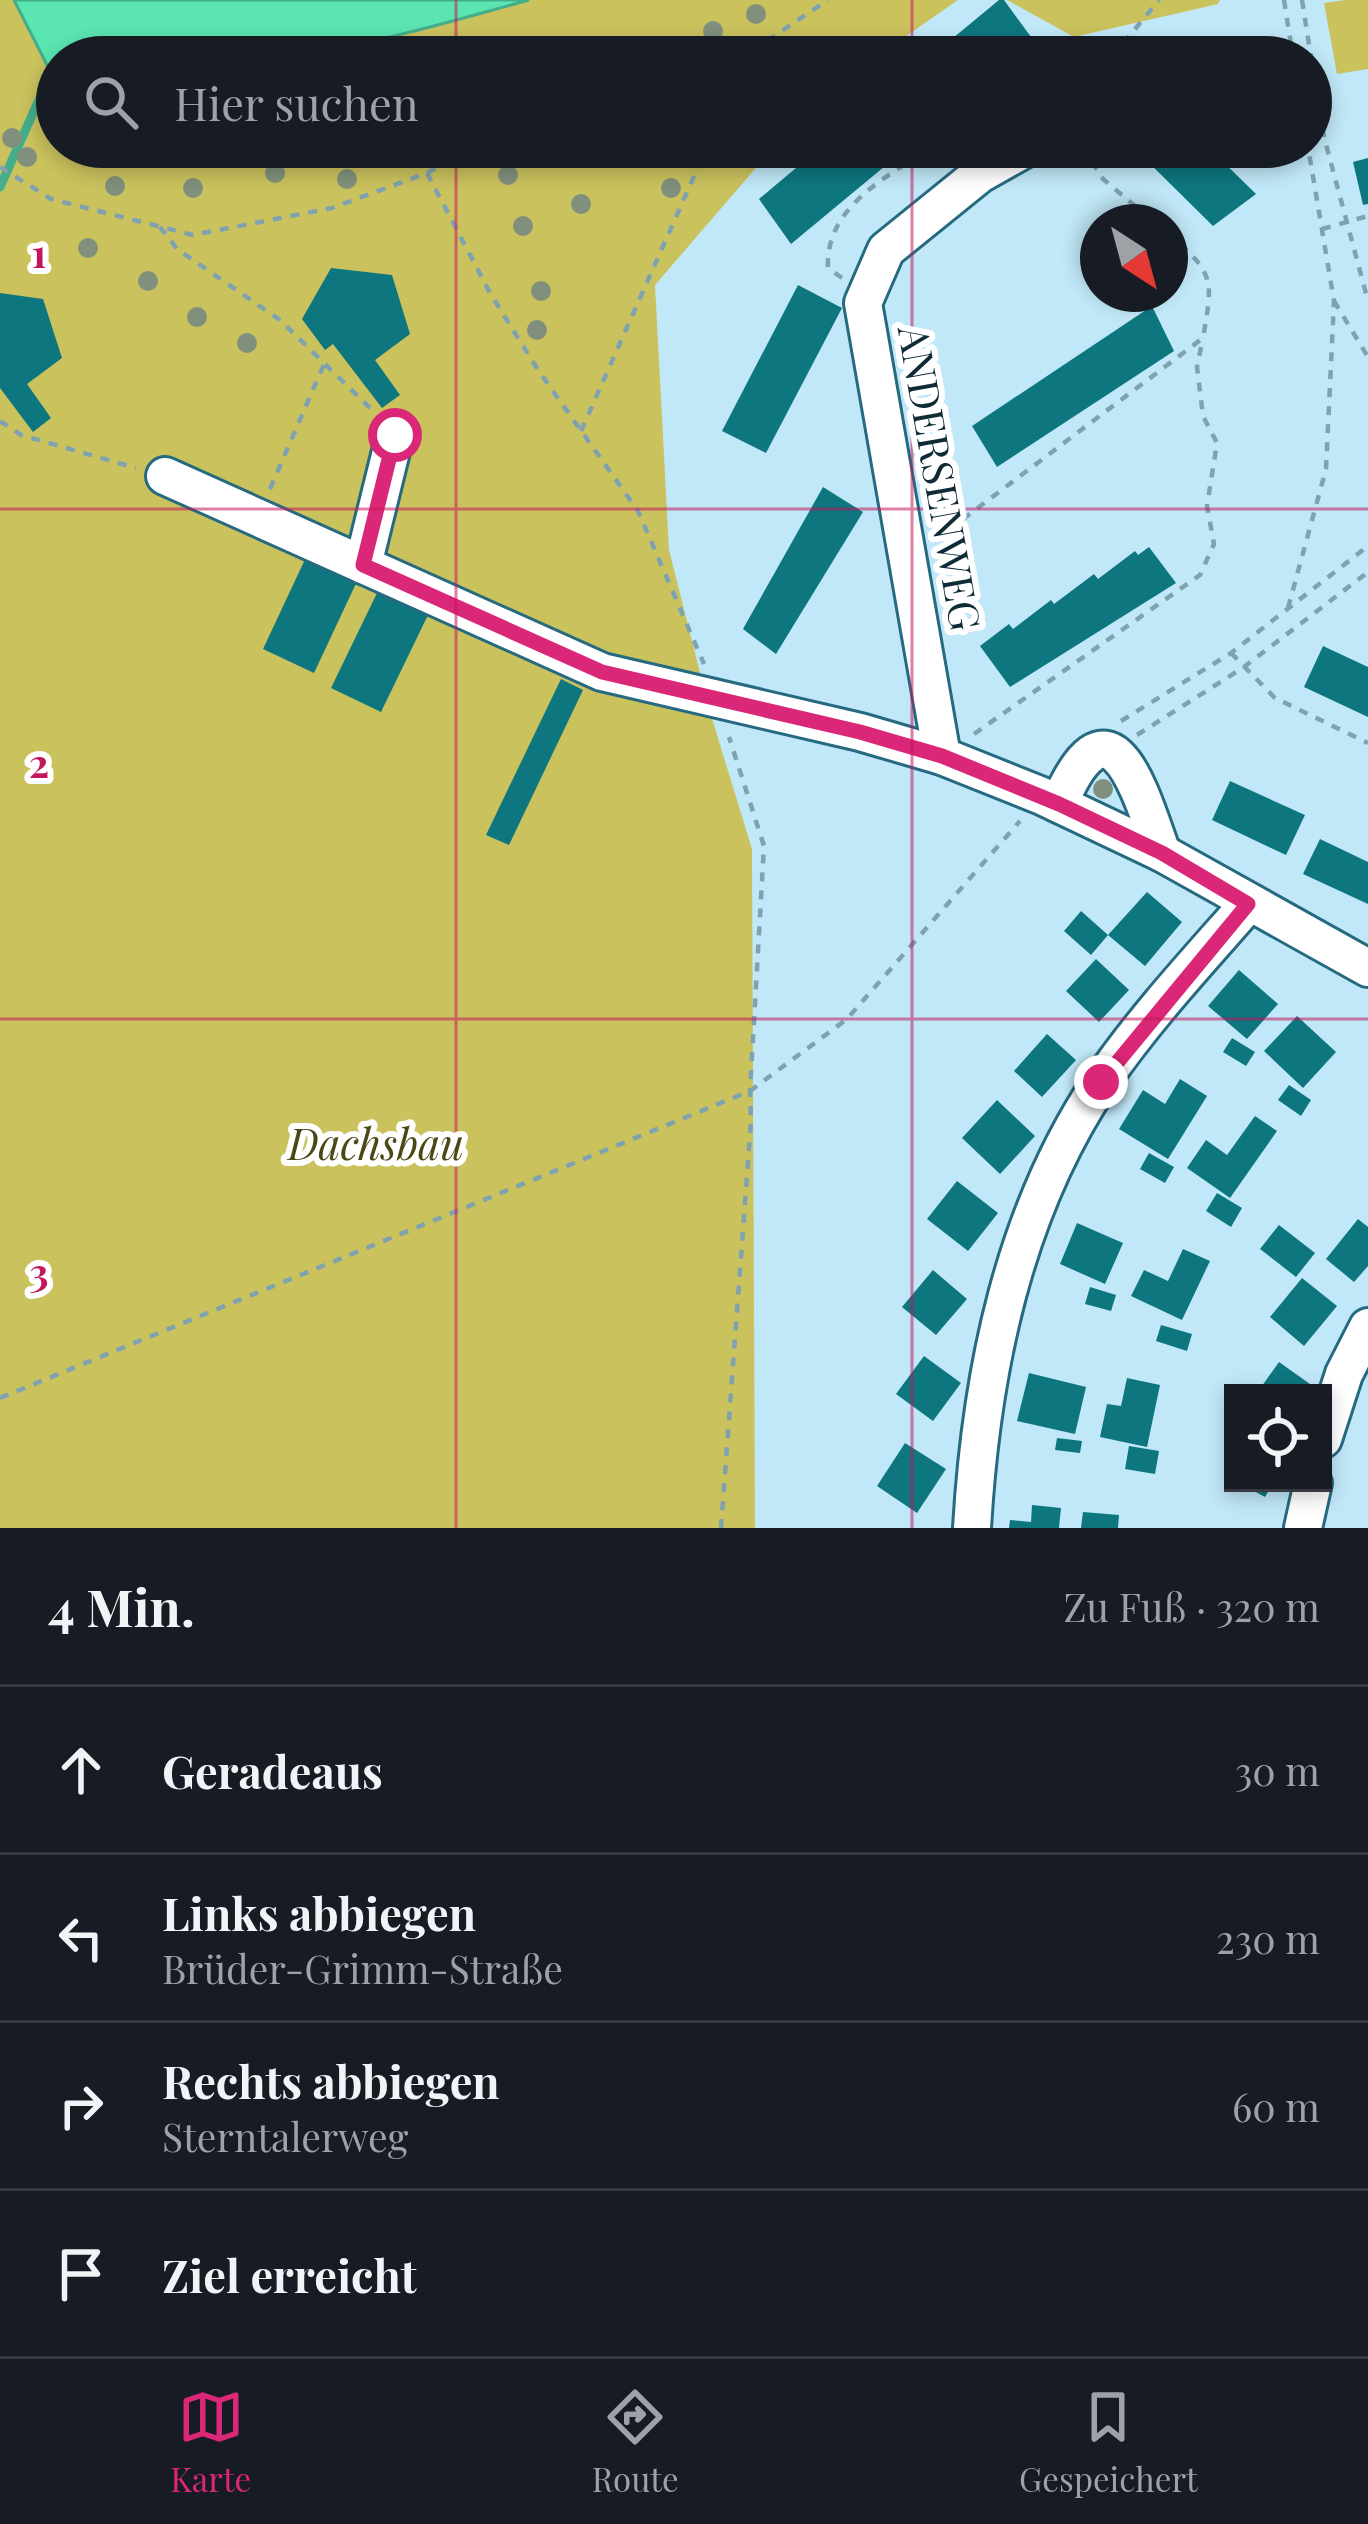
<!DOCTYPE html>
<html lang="de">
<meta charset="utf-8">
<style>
body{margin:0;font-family:"Playfair Display",serif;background:#20242c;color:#f1f3f6}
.controls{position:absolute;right:36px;bottom:36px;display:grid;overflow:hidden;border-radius:0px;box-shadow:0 6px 18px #0003}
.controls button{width:108px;height:108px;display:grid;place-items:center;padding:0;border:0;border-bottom:3px solid #363941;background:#171b24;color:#f1f3f6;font:60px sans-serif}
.compass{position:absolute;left:1080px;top:204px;width:108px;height:108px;border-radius:50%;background:#171b24;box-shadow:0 6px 18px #0003;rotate:144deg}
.stop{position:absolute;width:36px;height:36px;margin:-27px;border:9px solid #db2777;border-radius:50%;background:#fff}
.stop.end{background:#db2777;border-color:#fff;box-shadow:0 3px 12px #0008}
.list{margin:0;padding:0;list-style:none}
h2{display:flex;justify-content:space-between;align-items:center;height:156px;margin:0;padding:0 48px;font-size:51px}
h2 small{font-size:39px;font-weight:400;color:#9ea1a6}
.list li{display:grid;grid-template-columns:78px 1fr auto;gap:36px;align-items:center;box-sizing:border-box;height:168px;padding:0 48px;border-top:3px solid #363941}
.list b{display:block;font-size:45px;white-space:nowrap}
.list p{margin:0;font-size:39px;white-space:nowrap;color:#9ea1a6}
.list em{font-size:39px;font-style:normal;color:#9ea1a6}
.icon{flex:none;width:66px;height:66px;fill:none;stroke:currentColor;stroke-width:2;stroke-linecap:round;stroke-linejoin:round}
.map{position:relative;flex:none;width:1368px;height:1528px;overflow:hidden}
.search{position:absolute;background:#171b24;box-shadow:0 6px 18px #0003;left:36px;right:36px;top:36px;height:132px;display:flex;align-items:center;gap:30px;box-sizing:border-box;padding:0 42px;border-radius:66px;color:#9ea1a6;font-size:45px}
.sheet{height:828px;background:#171b24}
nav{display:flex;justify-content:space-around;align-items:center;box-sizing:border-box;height:168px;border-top:3px solid #363941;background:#171b24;font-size:33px;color:#9ea1a6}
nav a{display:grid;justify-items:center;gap:6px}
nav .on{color:#db2777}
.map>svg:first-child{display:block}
.green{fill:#cac25d}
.water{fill:#5be5b0;stroke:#44ad8b;stroke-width:3}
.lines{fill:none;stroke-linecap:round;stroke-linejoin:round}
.stream{stroke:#44ad8b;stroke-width:9}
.building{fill:#0d767f}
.minor-casing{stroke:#266a81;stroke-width:42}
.path{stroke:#7fa2b0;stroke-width:4.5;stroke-dasharray:9 9;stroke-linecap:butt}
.minor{stroke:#fff;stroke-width:36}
.tree{fill:#81907c}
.route{stroke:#db2777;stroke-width:15}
.grid{fill:none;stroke:#c2185b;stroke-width:3;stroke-opacity:0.55}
.labels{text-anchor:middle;stroke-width:12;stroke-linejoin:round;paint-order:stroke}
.street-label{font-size:42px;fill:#0f2b35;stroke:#fff}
.park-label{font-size:42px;font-style:italic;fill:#4c4816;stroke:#fff}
.grid-label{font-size:39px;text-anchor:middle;font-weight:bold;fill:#c2185b;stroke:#fff;stroke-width:12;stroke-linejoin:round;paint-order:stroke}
</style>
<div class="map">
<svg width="1368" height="1528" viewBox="0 0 1368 1528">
<rect width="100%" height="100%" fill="#c1e8f8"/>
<!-- green -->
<g class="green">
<path d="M0 0H14L51 73 57 74V147H774L655 285 669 550 710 712 752 849 755 1528H0Z"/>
<path d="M529 0H958L876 57H282L387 38Z"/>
<path d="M1007 0H1220L1218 4 1074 37Z"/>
<path d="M1345 0H1368V69L1337 74 1324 3Z"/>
</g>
<!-- water -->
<path class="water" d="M14 0H529C433 26 337 57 237 57 212 57 176 46 155 57H57V74L51 73Z"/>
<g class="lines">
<!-- stream -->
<path class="stream" d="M0 187 51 73"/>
</g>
<!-- building -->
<g class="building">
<path d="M999 0H1004L1034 41 1016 57H930Z"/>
<path d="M821 147H908L791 244 759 199Z"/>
<path d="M1133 147H1208L1256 194 1213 226Z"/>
<path d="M1368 158V204L1363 205 1353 162Z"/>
<path d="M331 268 392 275 410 334 375 360 400 395 382 408 333 344 325 350 302 319Z"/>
<path d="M798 285 842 308 766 453 722 431Z"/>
<path d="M0 293 43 299 62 358 27 384 51 418 33 432 0 388Z"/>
<path d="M1152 306 1174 351 997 467 972 426Z"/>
<path d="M823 487 863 512 776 654 743 629Z"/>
<path d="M1149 547 1176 583 1010 687 980 646 1009 624 1013 629 1051 600 1054 604 1094 574 1098 579 1135 551 1138 555Z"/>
<path d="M308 553 359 577 314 673 263 649Z"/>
<path d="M378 591 428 615 381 712 331 688Z"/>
<path d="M1323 646 1368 667V717L1304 687Z"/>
<path d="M561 679 583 690 509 845 486 835Z"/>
<path d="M1230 781 1305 815 1286 855 1212 820Z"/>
<path d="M1320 839 1368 862V904L1303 874Z"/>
<path d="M1147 892 1182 922 1145 966 1108 935 1091 955 1064 931 1081 911 1108 935Z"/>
<path d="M1096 959 1129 990 1099 1022 1066 991Z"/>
<path d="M1239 970 1278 1004 1247 1039 1208 1006Z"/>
<path d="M1297 1016 1336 1052 1303 1088 1264 1051Z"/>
<path d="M1047 1034 1076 1060 1042 1097 1014 1071Z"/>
<path d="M1232 1038 1255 1052 1246 1066 1223 1052Z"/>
<path d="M1180 1079 1207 1096 1168 1159 1119 1129 1143 1090 1165 1104Z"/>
<path d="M1289 1085 1311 1100 1301 1116 1278 1100Z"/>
<path d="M997 1100 1035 1136 1000 1174 962 1138Z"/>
<path d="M1255 1116 1277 1131 1230 1198 1187 1168 1206 1140 1227 1155Z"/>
<path d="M1149 1153 1174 1167 1165 1183 1140 1169Z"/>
<path d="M957 1181 998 1213 968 1251 927 1219Z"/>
<path d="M1217 1193 1242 1208 1231 1227 1206 1211Z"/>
<path d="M1358 1219 1368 1227V1266L1354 1282 1326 1259Z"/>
<path d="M1077 1223 1123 1243 1105 1284 1060 1264Z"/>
<path d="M1279 1225 1315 1253 1296 1277 1260 1249Z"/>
<path d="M1183 1249 1210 1261 1182 1320 1131 1296 1144 1270 1168 1281Z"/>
<path d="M933 1270 967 1299 936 1335 902 1307Z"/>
<path d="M1302 1278 1337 1306 1304 1346 1270 1317Z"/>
<path d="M1090 1287 1116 1295 1111 1311 1085 1304Z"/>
<path d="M1161 1325 1192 1334 1187 1351 1156 1341Z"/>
<path d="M924 1356 961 1383 933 1421 896 1394Z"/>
<path d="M1279 1362 1317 1389 1314 1393H1257Z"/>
<path d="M1029 1373 1086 1387 1075 1434 1017 1421Z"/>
<path d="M1127 1378 1160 1385 1147 1447 1100 1437 1107 1404 1121 1406Z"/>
<path d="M1057 1438 1082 1441 1080 1453 1055 1450Z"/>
<path d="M905 1443 946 1469 917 1513 877 1486Z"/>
<path d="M1129 1446 1159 1451 1155 1474 1125 1469Z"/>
<path d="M1239 1483H1273L1265 1497Z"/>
<path d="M1032 1505 1061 1508 1059 1528H1009L1010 1520 1031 1522Z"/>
<path d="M1083 1512 1119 1515 1118 1528H1081Z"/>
</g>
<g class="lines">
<!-- minor casing -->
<g class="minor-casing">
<g id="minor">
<path d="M165 476 602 672 860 732 942 756 1042 796 1162 853 1368 968"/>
<path d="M363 565 395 435"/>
<path d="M942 756 863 303 886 250 980 174 1028 147"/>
<path d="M1059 804C1111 682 1141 795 1162 853"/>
<path d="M1323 1439 1344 1374 1368 1327"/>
<path d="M972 1528C981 1373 1013 1213 1101 1082 1144 1019 1198 961 1248 904"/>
<path d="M1303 1528 1313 1483"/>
</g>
</g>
<!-- path -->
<g class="path">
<path d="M1284 0 1293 57"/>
<path d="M1302 0 1311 57"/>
<path d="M736 57 749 53 828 0"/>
<path d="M1112 57 1159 0"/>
<path d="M1311 57 1324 137 1368 301"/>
<path d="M1082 147 1103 179 1154 222"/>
<path d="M0 167 51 199 193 235 332 208 427 173 474 147"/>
<path d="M427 173 490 293 538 370 638 511 704 664"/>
<path d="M160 227 177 249 280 320 372 410"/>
<path d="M1322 229 1368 216"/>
<path d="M842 278 828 268C825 206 888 177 931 147"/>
<path d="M1334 301 1368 357"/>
<path d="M0 421 21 435 136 468"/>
<path d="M581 431 707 147"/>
<path d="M270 489 325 362"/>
<path d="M934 541 1203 338C1213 280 1215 274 1170 235"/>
<path d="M1288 608 1326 469 1334 301 1308 147"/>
<path d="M1231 653 1275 698 1368 743"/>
<path d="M1121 721 1231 653 1368 546"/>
<path d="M974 734 1200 575 1214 544 1207 506 1217 443 1203 416 1197 367 1203 338"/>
<path d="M1137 735 1244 667 1368 572"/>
<path d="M0 1398 750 1091 847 1019 1020 821"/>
<path d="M721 1528 751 1121 750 1091 764 846 729 737"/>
</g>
<!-- minor -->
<use href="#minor" class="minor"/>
</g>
<!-- trees -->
<g class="tree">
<circle cx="756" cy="14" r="10"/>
<circle cx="713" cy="31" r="10"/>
<circle cx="12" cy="138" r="10"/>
<circle cx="27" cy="157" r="10"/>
<circle cx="275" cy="173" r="10"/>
<circle cx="508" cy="175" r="10"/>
<circle cx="347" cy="179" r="10"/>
<circle cx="115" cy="186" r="10"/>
<circle cx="193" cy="188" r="10"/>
<circle cx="671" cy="188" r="10"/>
<circle cx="581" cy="204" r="10"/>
<circle cx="523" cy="226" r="10"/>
<circle cx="88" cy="248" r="10"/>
<circle cx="148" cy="281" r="10"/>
<circle cx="541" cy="291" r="10"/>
<circle cx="197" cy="317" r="10"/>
<circle cx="537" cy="330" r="10"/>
<circle cx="247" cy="343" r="10"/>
<circle cx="1103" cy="789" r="10"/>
</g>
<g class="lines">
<!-- route -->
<path class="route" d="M395 435 363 565 602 672 860 732 942 756 1059 804 1162 853 1248 904 1101 1082"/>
</g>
<!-- grid -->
<path class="grid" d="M456 0V57M912 0V57M456 147V1528M912 147V1528M0 509H1368M0 1019H1368"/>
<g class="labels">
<!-- street labels -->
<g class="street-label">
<text transform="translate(939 478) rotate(80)" y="15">ANDERSENWEG</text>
</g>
<!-- park labels -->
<g class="park-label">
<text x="376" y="1160">Dachsbau</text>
</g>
</g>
<g class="grid-label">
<text x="39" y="268">1</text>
<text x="39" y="778">2</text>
<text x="39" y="1287">3</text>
</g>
</svg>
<div class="controls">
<button><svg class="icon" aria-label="locate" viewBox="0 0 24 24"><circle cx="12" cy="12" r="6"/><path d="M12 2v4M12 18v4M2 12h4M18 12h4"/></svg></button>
</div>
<svg class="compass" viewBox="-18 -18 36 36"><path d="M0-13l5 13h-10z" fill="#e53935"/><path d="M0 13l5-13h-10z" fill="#9ea1a6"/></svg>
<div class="stop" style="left:395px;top:435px"></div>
<div class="stop end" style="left:1101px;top:1082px"></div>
<div class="search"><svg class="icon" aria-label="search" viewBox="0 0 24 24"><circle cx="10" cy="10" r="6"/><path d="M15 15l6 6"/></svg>Hier suchen</div>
</div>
<section class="sheet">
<h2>4 Min.<small>Zu Fuß · 320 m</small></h2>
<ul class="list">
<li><svg class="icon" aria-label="ahead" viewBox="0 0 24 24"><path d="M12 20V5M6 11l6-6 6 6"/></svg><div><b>Geradeaus</b></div><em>30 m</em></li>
<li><svg class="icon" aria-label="left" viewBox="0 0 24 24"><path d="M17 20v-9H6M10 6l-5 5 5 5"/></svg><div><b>Links abbiegen</b><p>Brüder-Grimm-Straße</p></div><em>230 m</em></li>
<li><svg class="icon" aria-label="right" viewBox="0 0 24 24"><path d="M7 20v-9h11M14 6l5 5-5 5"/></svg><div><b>Rechts abbiegen</b><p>Sterntalerweg</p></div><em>60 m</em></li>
<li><svg class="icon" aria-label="arrive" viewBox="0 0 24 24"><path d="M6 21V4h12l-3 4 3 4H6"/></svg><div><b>Ziel erreicht</b></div></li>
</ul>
</section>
<nav>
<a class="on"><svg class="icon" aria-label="map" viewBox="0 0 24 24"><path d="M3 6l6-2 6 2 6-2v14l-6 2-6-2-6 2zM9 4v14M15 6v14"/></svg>Karte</a>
<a><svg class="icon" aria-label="directions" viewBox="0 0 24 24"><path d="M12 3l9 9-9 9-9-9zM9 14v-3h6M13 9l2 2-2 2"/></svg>Route</a>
<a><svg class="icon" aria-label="saved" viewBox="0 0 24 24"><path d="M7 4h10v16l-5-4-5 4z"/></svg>Gespeichert</a>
</nav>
